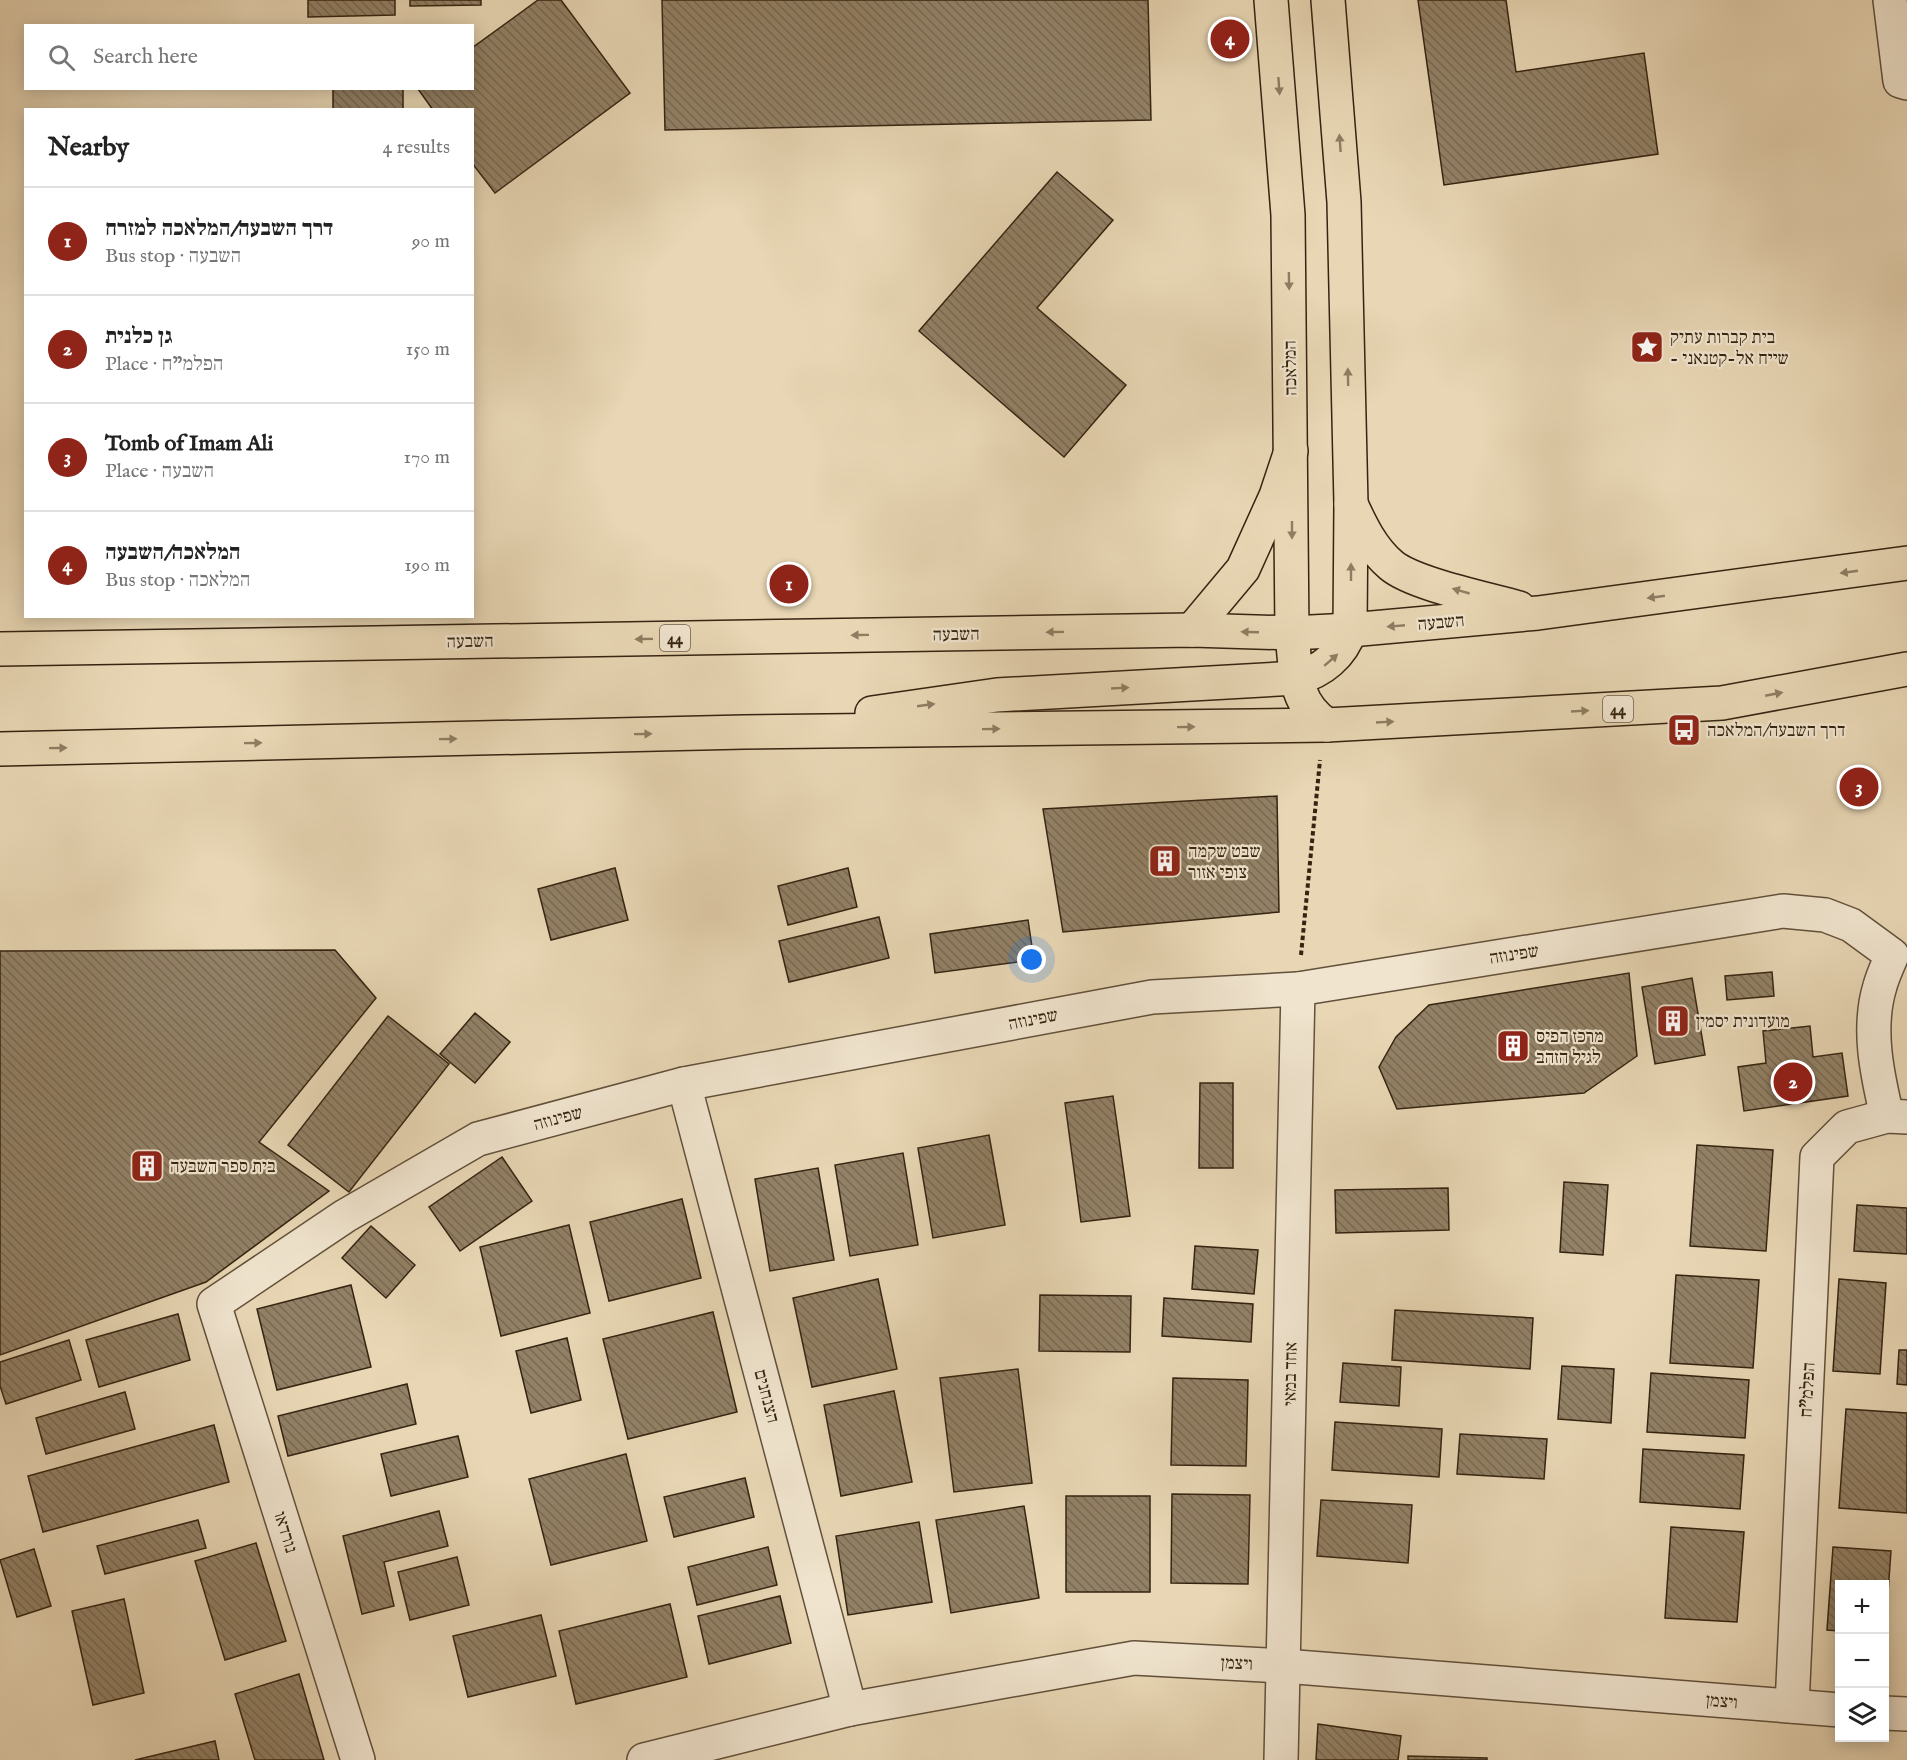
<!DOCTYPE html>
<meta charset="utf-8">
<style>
body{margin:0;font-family:"IM FELL English","Frank Ruhl Libre",serif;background:#f2f2f2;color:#222}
.controls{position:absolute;right:18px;bottom:18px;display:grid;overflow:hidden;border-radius:0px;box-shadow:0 3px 15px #0003}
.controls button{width:54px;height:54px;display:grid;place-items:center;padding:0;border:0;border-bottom:2px solid #e0e0e0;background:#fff;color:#222;font:30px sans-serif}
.you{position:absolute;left:1032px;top:960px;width:21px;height:21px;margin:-15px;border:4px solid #fff;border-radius:50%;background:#1a73e8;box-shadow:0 0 0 9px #1a73e833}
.badge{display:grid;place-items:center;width:39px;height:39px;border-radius:50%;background:#8f2418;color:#fff;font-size:20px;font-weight:700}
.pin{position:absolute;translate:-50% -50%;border:3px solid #fff;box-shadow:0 2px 6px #0006}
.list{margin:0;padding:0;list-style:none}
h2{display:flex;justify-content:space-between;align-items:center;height:78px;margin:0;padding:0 24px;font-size:26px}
h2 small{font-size:20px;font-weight:400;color:#767676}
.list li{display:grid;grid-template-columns:39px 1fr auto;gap:18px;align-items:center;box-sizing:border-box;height:108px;padding:0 24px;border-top:2px solid #e0e0e0}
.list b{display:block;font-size:22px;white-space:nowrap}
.list p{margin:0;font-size:20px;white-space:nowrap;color:#767676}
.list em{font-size:20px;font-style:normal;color:#767676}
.icon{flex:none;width:33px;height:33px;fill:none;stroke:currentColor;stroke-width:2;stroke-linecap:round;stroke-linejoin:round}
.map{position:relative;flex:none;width:1907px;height:1760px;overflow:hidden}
.search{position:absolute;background:#fff;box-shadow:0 3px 15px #0003;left:24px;top:24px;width:450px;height:66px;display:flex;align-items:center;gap:15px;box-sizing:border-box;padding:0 21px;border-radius:0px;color:#767676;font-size:22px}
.panel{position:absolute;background:#fff;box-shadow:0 3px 15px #0003;left:24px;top:108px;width:450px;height:510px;border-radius:0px}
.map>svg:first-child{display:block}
.building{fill:url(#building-back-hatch);stroke:#352411;stroke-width:1.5}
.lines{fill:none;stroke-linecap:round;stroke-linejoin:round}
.minor-casing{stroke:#62503a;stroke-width:36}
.major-casing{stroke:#352411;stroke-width:36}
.highway-casing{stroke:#352411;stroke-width:36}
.path{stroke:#352411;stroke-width:4;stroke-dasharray:4.5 3;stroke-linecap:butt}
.minor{stroke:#f0e4ce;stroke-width:33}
.major{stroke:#e8d6b4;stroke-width:33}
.highway{stroke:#e8d6b4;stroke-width:33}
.oneway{fill:#8e7d62}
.labels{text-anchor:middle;stroke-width:4.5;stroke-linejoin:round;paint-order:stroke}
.shield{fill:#f0e4ce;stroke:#6d5e4a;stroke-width:1.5}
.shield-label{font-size:16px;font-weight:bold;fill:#352411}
.poi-label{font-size:18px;fill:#352411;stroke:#f0e4ce;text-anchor:start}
.street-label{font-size:18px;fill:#352411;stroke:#f0e4ce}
</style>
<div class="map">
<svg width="1907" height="1760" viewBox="0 0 1907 1760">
<defs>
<pattern id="building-back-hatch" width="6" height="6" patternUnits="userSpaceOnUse" patternTransform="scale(1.5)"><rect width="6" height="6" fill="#928166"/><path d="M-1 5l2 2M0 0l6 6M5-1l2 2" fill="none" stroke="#786953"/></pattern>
</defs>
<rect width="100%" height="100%" fill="#e8d6b4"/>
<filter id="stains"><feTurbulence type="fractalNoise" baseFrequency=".00333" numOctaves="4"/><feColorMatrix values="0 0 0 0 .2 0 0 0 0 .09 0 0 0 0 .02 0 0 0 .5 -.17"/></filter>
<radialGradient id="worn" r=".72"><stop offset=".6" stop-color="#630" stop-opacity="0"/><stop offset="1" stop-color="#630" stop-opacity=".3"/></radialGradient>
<!-- building -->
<g class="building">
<path d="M308 0H395V15L308 17Z"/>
<path d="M410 0H481V5L410 6Z"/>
<path d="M538 0H561L630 93 495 193 472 163V110H433L418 89 472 88V48Z"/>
<path d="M662 0H1148L1151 120 665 130Z"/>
<path d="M1418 0H1506L1516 72 1644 53 1658 154 1444 185Z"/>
<rect x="333" y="88" width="70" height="22"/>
<path d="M1057 172 1113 220 1037 308 1126 385 1064 457 919 331Z"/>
<path d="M1277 796 1279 912 1063 932 1043 809Z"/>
<path d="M615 868 628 920 551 940 538 889Z"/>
<path d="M848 868 857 907 788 925 778 886Z"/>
<path d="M879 917 889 958 789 982 779 941Z"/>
<path d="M1028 920 1034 960 935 973 930 934Z"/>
<path d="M335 950 376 998 259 1142 329 1191 206 1282 0 1355V951Z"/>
<path d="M1772 972 1774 996 1727 1000 1725 976Z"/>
<path d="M1629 973 1637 1056 1584 1093 1397 1109 1379 1067 1396 1037 1429 1005Z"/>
<path d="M1692 978 1705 1055 1655 1064 1642 987Z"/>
<path d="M475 1013 510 1042 475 1083 440 1054Z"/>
<path d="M388 1016 449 1064 349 1192 288 1145Z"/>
<path d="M1810 1026 1813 1057 1842 1053 1848 1096 1744 1111 1738 1067 1766 1063 1763 1031Z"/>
<path d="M1200 1083H1233V1168H1199Z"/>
<path d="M1113 1096 1130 1216 1081 1222 1065 1103Z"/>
<path d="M989 1135 1005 1225 933 1238 918 1148Z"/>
<path d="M1697 1145 1773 1150 1766 1251 1690 1246Z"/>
<path d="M903 1153 918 1245 850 1256 835 1165Z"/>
<path d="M502 1157 532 1201 460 1251 429 1207Z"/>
<path d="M818 1168 834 1260 770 1271 755 1179Z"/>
<path d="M1564 1182 1608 1185 1603 1255 1560 1252Z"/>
<path d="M1448 1188 1449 1230 1336 1233 1335 1190Z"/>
<path d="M682 1199 701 1278 609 1301 590 1222Z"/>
<path d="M1857 1205 1907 1208V1254L1854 1251Z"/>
<path d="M569 1225 590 1313 501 1336 480 1247Z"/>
<path d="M371 1226 415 1265 386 1298 342 1258Z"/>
<path d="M1195 1246 1258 1250 1254 1294 1192 1289Z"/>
<path d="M1676 1275 1759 1280 1753 1368 1670 1363Z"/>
<path d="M878 1279 897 1369 812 1387 793 1298Z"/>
<path d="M1839 1279 1886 1283 1880 1374 1833 1371Z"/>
<path d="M351 1285 371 1367 277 1390 257 1309Z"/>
<path d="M1040 1295 1131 1296 1130 1352 1039 1351Z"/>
<path d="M1164 1298 1253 1304 1251 1342 1162 1336Z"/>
<path d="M1395 1310 1533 1318 1530 1369 1392 1360Z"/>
<path d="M713 1312 737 1412 628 1439 603 1339Z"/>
<path d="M178 1314 190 1360 99 1387 86 1340Z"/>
<path d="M567 1338 581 1400 531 1413 516 1351Z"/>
<path d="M69 1340 81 1380 6 1404 0 1386V1362Z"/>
<path d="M1899 1350H1907V1385L1897 1384Z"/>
<path d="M1343 1363 1401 1367 1399 1406 1340 1402Z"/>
<path d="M1562 1366 1614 1369 1611 1423 1558 1419Z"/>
<path d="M1018 1369 1032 1483 954 1492 940 1378Z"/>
<path d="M1651 1373 1749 1380 1745 1438 1647 1432Z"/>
<path d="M1173 1378 1248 1380 1246 1466 1171 1465Z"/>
<path d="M407 1384 416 1424 288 1456 278 1416Z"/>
<path d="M894 1391 912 1482 841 1496 824 1405Z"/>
<path d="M125 1392 135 1429 46 1454 36 1418Z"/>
<path d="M1846 1409 1907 1413V1513L1839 1508Z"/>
<path d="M1335 1422 1442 1429 1439 1477 1332 1470Z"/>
<path d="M214 1425 229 1482 43 1532 28 1476Z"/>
<path d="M1460 1434 1547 1439 1544 1479 1457 1474Z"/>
<path d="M458 1436 468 1477 391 1496 381 1454Z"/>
<path d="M1643 1449 1744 1455 1740 1509 1640 1502Z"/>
<path d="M626 1454 647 1541 551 1565 529 1479Z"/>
<path d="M745 1478 754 1517 674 1537 664 1497Z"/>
<path d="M1172 1494 1250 1495 1248 1584 1171 1583Z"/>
<rect x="1066" y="1496" width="84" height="96"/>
<path d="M1321 1500 1412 1505 1408 1563 1317 1556Z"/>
<path d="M1024 1506 1039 1598 951 1613 936 1520Z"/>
<path d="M439 1511 448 1546 384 1562 394 1606 362 1614 343 1536Z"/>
<path d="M198 1520 206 1548 105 1574 97 1546Z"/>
<path d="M919 1522 932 1602 848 1615 836 1536Z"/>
<path d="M1671 1527 1744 1532 1737 1622 1665 1618Z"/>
<path d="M256 1543 286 1641 225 1660 195 1561Z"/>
<path d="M768 1547 777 1585 697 1605 688 1567Z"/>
<path d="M1833 1547 1891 1551 1885 1634 1884 1584H1840V1631L1827 1630Z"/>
<path d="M34 1549 51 1606 17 1617 0 1560Z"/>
<path d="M457 1557 469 1605 410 1620 398 1572Z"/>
<path d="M780 1596 791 1643 709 1664 698 1616Z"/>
<path d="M124 1599 144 1693 93 1705 72 1611Z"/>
<path d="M670 1604 687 1677 576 1704 559 1631Z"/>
<path d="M541 1615 556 1676 468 1697 453 1636Z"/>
<path d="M299 1674 324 1760H255L235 1694Z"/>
<path d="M1318 1724 1401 1736 1398 1760H1316Z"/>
<path d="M215 1741 219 1760H135Z"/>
<path d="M1408 1756 1487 1758V1760H1408Z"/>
</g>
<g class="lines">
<!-- minor casing -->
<g class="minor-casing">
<g id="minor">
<path d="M1890 0 1900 81 1907 83"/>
<path d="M684 1084 850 1709"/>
<path d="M1792 1706 1817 1157 1847 1127 1887 1116 1907 1117"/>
<path d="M1884 1713 1907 1714"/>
<path d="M358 1760 214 1304 345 1216 478 1139 684 1084 1152 997 1298 989 1783 911 1825 915 1851 925 1892 955C1888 965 1883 975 1880 986 1867 1028 1877 1074 1887 1116"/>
<path d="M644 1760 850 1709 1134 1658 1284 1666 1840 1710"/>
<path d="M1281 1760 1298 989"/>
</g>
</g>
<!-- major casing -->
<g class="major-casing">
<g id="major">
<path d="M1271 0 1288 215 1292 633C1296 670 1293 703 1327 725"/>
<path d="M1328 0 1344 202 1351 504 1350 630"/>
</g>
</g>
<!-- highway casing -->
<g class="highway-casing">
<g id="highway">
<path d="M1351 504C1361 526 1372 549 1391 565 1413 584 1488 599 1519 608"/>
<path d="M1192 630 1243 569 1276 496 1291 451"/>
<path d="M0 649 1192 630 1292 633 1350 630 1538 613 1907 563"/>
<path d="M872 713 997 695 1297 678C1322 671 1342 655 1350 630"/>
<path d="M0 749 744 732 1327 725 1722 703 1907 669"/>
</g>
</g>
<!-- path -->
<path class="path" d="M1301 955 1320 760"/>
<!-- minor -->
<use href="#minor" class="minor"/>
<!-- major -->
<use href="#major" class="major"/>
<!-- highway -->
<use href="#highway" class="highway"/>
</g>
<!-- one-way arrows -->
<defs><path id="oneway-solid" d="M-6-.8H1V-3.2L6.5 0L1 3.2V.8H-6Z" transform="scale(1.5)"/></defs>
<g class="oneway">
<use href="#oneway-solid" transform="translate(1279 86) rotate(86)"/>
<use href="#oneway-solid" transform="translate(1340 143) rotate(-94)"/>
<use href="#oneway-solid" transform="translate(1289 281) rotate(89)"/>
<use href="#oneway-solid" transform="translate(1348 377) rotate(-91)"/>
<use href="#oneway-solid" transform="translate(1292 530) rotate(90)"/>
<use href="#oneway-solid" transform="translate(1351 572) rotate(-90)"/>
<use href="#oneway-solid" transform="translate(1849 572) rotate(172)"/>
<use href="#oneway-solid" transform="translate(1461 591) rotate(-164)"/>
<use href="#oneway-solid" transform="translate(1656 597) rotate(172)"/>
<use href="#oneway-solid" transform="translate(1396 626) rotate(175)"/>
<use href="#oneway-solid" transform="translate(1055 632) rotate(179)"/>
<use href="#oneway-solid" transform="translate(1250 632) rotate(-178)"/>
<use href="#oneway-solid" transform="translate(860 635) rotate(179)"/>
<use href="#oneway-solid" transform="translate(644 639) rotate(179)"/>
<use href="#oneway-solid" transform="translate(1331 660) rotate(-41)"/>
<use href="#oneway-solid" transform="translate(1120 688) rotate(-3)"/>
<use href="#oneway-solid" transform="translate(1774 694) rotate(-11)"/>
<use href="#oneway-solid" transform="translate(926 705) rotate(-8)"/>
<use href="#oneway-solid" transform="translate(1580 711) rotate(-3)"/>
<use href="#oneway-solid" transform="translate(1385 722) rotate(-3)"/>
<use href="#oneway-solid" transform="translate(1186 727) rotate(-1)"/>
<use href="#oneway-solid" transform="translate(991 729) rotate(-1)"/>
<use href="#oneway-solid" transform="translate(643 734) rotate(-1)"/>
<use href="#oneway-solid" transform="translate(448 739) rotate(-1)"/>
<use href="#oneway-solid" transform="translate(253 743) rotate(-1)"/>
<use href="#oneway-solid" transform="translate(58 748) rotate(-1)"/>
</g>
<!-- icons -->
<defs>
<g id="sight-square" transform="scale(1.725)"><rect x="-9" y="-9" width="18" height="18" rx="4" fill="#8f2418" stroke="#f0e4ce"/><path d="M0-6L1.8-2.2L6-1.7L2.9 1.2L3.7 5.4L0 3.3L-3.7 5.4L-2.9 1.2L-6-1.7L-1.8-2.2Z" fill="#fff"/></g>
<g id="bus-square" transform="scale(1.725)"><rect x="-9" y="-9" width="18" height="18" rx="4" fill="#8f2418" stroke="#f0e4ce"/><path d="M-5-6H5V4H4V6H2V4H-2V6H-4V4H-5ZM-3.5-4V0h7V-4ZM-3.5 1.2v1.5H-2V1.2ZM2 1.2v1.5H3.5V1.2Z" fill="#fff"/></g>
<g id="building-square" transform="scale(1.725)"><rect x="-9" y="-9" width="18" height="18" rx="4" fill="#8f2418" stroke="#f0e4ce"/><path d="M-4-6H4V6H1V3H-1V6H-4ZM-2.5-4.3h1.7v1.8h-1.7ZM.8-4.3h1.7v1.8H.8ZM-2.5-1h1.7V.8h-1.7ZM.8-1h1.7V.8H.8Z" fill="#fff"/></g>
</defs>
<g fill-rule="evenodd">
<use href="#sight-square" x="1647" y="347"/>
<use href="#bus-square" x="1684" y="730"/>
<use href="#building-square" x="1165" y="861"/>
<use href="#building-square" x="1673" y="1021"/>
<use href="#building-square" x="1513" y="1046"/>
<use href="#building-square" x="147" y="1166"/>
</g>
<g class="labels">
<!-- shield labels -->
<g class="shield">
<rect x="660" y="625" width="30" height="26" rx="4.5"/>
<rect x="1603" y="696" width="30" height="26" rx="4.5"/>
</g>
<g class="shield-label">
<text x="675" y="644">44</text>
<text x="1618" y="715">44</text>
</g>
<!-- poi labels -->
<g class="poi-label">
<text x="1670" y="343">בית קברות עתיק<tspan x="1670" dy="21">- שייח אל-קטנאני</tspan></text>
<text x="1707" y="736">דרך השבעה/המלאכה</text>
<text x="1188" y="857">שבט שקמה<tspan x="1188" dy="21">צופי אזור</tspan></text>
<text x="1696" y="1027">מועדונית יסמין</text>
<text x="1536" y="1042">מרכז הפיס<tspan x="1536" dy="21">לגיל הזהב</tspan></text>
<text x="170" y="1172">בית ספר השבעה</text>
</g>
<!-- street labels -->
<g class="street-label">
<text transform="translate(1290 368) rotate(-91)" y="6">המלאכה</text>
<text transform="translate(1441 622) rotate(-5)" y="6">השבעה</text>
<text transform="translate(956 634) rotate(-1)" y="6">השבעה</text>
<text transform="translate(470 641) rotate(-1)" y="6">השבעה</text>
<text transform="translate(1514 954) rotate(-9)" y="6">שפינוזה</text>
<text transform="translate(1033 1019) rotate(-11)" y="6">שפינוזה</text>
<text transform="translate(558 1118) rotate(-15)" y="6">שפינוזה</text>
<text transform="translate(1290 1374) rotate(-89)" y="6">אחד במאי</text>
<text transform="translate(1807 1390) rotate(-87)" y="6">הפלמ"ח</text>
<text transform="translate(767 1396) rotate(75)" y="6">הצנחנים</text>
<text transform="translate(286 1532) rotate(73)" y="6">נורדאו</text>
<text transform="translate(1237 1663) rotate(3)" y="6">ויצמן</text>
<text transform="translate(1722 1701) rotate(5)" y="6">ויצמן</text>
</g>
</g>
<rect width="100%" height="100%" filter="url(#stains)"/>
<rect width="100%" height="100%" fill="url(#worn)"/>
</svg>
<div class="controls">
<button>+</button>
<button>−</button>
<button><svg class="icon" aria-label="layers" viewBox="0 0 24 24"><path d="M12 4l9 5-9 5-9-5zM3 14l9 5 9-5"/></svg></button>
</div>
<div class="you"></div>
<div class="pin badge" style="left:789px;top:584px">1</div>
<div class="pin badge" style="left:1793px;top:1082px">2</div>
<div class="pin badge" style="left:1859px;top:787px">3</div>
<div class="pin badge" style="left:1230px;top:39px">4</div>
<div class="search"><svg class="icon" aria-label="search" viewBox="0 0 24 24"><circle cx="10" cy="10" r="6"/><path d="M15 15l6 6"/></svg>Search here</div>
<section class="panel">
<h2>Nearby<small>4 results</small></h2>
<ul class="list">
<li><span class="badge">1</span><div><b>דרך השבעה/המלאכה למזרח</b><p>Bus stop · השבעה</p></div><em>90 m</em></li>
<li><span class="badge">2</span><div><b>גן כלנית</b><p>Place · הפלמ&quot;ח</p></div><em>150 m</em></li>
<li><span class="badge">3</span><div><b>Tomb of Imam Ali</b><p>Place · השבעה</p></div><em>170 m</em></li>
<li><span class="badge">4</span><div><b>המלאכה/השבעה</b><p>Bus stop · המלאכה</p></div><em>190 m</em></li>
</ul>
</section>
</div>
